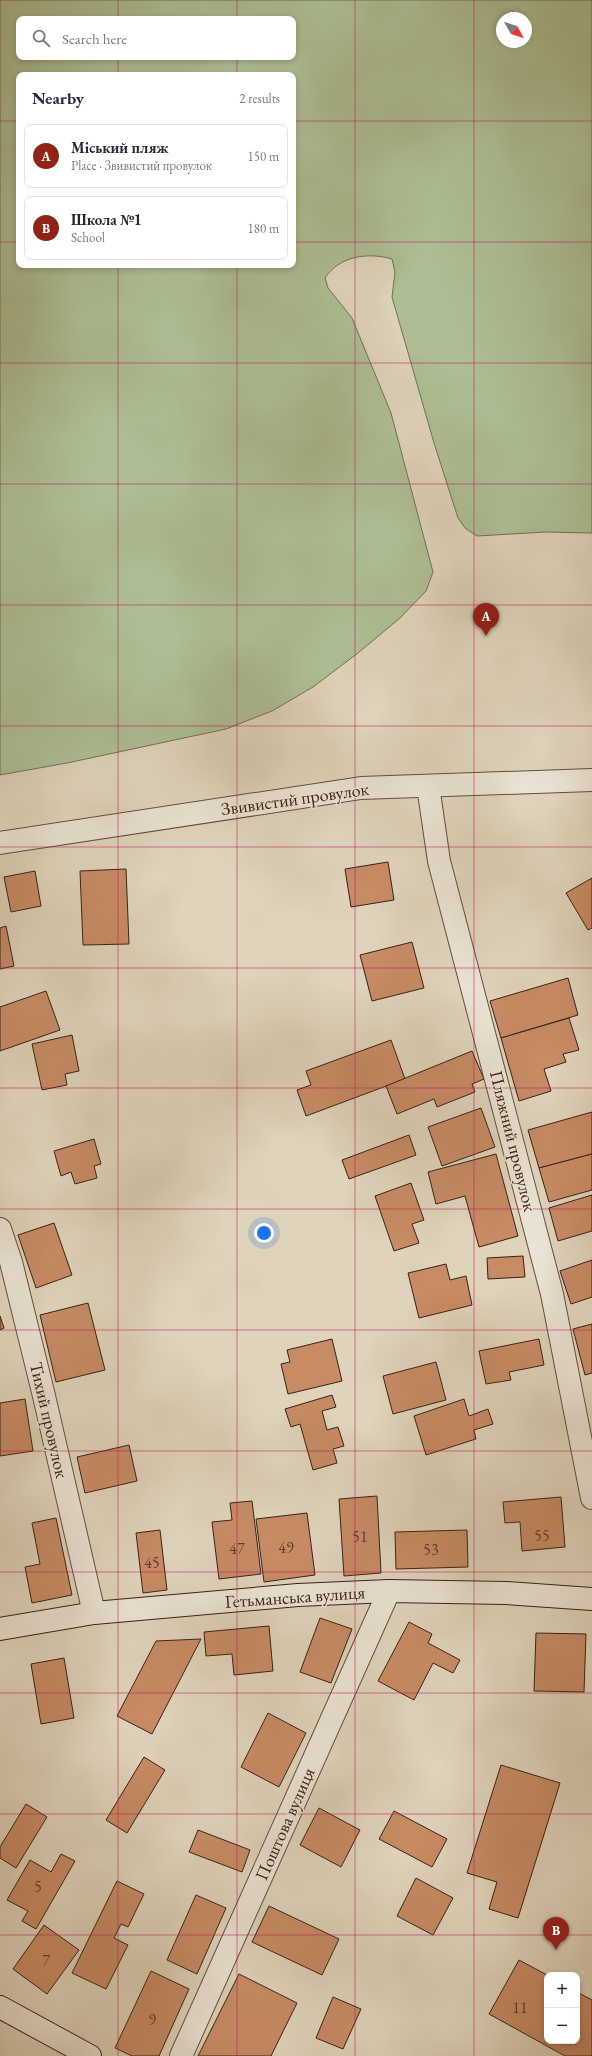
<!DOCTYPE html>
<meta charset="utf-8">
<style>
body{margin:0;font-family:"EB Garamond",serif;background:#f2f2f3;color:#1f2937}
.controls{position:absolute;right:12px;bottom:12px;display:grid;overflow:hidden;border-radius:8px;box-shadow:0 2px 6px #0003}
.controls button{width:36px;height:36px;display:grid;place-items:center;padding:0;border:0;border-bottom:1px solid #e0e1e3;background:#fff;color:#1f2937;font:20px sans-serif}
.compass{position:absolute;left:496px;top:12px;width:36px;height:36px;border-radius:50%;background:#fff;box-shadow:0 2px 6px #0003;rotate:129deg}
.you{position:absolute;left:264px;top:1233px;width:14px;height:14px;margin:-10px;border:3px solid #fff;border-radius:50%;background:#1a73e8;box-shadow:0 0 0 6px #1a73e833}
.badge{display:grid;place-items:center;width:26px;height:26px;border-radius:50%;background:#8f2418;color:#fff;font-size:13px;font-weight:700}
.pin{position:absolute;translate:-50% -33px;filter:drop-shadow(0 1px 2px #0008)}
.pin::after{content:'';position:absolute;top:21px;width:14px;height:12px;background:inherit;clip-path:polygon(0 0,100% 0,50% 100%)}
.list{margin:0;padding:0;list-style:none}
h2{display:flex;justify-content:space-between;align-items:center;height:52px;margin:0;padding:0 16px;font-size:17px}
h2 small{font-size:13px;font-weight:400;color:#747a83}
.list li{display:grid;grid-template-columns:26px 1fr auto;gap:12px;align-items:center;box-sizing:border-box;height:64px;margin:0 8px 8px;padding:0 8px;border:1px solid #e0e1e3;border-radius:8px}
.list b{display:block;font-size:15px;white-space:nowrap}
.list p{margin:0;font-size:13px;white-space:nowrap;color:#747a83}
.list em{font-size:13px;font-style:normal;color:#747a83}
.icon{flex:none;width:22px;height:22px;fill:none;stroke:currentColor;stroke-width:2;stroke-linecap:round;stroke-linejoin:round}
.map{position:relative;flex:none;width:592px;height:2056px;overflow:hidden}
.search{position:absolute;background:#fff;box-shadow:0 2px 6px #0003;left:16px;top:16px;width:280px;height:44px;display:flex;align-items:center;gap:10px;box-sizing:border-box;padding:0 14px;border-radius:8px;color:#747a83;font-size:15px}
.panel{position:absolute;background:#fff;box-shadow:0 2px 6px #0003;left:16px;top:72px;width:280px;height:196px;border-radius:8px}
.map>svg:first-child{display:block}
.green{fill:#adbe94;stroke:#727055;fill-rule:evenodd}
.building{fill:#c78b65;stroke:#382116}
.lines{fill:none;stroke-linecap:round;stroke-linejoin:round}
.street-casing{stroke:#624e3f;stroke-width:24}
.secondary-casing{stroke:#382116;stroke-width:24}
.street{stroke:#eae2d3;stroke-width:22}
.secondary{stroke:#eae2d3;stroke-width:22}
.grid{fill:none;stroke:#c2185b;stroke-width:1;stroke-opacity:0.55}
.labels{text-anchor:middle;stroke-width:3;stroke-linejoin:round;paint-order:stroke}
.number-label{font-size:16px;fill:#5c3c2a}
.street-label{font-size:18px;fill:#382116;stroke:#eae2d3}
</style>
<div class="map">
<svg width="592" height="2056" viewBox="0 0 592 2056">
<rect width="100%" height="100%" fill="#dfd3bb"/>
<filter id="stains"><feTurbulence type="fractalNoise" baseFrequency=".005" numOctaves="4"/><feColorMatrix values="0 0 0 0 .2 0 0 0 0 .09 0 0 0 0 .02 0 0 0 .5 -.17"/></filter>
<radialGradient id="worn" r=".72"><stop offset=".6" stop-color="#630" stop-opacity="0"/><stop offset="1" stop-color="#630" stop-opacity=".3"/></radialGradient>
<!-- green -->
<path class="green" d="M0 0H592V533L546 532 477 536 465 528 458 518 434 443 392 297 395 272 392 259C368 252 339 256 325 278L328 288 352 318 391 413 433 572 426 591 400 618 358 653 313 687 272 711 226 729 67 763 0 775ZM502 18H526V42H502ZM19 19H293V57H19ZM19 75H293V265H19Z"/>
<!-- building -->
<g class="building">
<path d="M388 862 394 900 351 907 345 869Z"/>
<path d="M126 869 129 944 83 945 80 871Z"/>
<path d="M35 871 41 906 11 912 4 877Z"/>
<path d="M592 878V928L588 930 566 893Z"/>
<path d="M6 926 14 966 0 969V928Z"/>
<path d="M412 942 424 988 372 1001 360 955Z"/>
<path d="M568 978 578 1015 501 1038 490 1001Z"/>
<path d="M46 991 60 1030 0 1051V1007Z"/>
<path d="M569 1018 579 1050 563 1054 566 1062 544 1069 551 1091 519 1101 501 1038Z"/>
<path d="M72 1035 79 1071 65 1074 67 1085 42 1090 32 1044Z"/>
<path d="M391 1040 405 1079 306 1116 297 1090 311 1085 306 1071Z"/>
<path d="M472 1051 484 1079 472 1084 475 1092 437 1107 434 1099 397 1114 386 1086Z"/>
<path d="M481 1108 495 1147 442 1166 428 1127Z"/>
<path d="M592 1112V1154L539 1168 528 1130Z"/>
<path d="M409 1135 416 1155 349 1179 342 1160Z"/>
<path d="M94 1139 101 1164 94 1166 97 1178 75 1184 71 1172 61 1176 54 1151Z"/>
<path d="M496 1154 518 1236 479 1247 465 1196 436 1204 428 1172Z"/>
<path d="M592 1154V1190L549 1202 539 1168Z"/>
<path d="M411 1183 424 1220 412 1224 419 1243 394 1251 375 1196Z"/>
<path d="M592 1195V1231L558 1241 549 1208Z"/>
<path d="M54 1223 72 1275 36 1288 18 1235Z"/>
<path d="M523 1256 525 1277 488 1279 487 1258Z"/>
<path d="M592 1260V1297L571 1304 560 1271Z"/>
<path d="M446 1264 450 1280 466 1276 472 1305 419 1318 408 1273Z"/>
<path d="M88 1303 105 1370 56 1382 40 1315Z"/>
<path d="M0 1316 4 1328 0 1330Z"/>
<path d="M592 1324V1373L585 1375 573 1329Z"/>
<path d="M332 1339 342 1381 288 1394 281 1364 290 1362 287 1350Z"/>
<path d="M539 1339 544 1365 509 1372 511 1380 486 1384 479 1351Z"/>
<path d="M436 1362 446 1400 393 1414 383 1376Z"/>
<path d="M332 1395 336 1407 322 1411 327 1430 338 1427 344 1446 333 1449 337 1463 313 1470 300 1424 291 1427 285 1409Z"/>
<path d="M25 1399 33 1451 0 1456V1403Z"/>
<path d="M464 1399 469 1416 488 1409 493 1424 474 1430 476 1439 426 1455 414 1416Z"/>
<path d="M129 1445 137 1481 85 1493 77 1457Z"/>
<path d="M377 1496 381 1573 344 1576 339 1499Z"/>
<path d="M561 1497 565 1547 522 1551 520 1522 505 1523 503 1502Z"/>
<path d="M252 1501 261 1574 219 1579 212 1522 232 1520 230 1503Z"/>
<path d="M307 1513 315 1575 264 1582 256 1519Z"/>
<path d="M56 1518 72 1595 32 1603 25 1567 40 1564 32 1523Z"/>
<path d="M160 1530 167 1590 143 1593 136 1533Z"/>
<path d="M467 1530 468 1567 396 1569 395 1532Z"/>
<path d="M320 1618 352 1629 331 1683 300 1672Z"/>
<path d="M409 1622 432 1634 428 1643 460 1660 453 1673 433 1663 414 1700 378 1681Z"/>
<path d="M269 1626 273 1671 234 1675 232 1654 206 1656 204 1632Z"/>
<path d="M536 1633 586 1634 584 1692 534 1691Z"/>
<path d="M201 1639 152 1734 117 1716 156 1641Z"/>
<path d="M64 1658 74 1718 41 1724 31 1664Z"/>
<path d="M268 1713 306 1733 279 1787 241 1767Z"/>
<path d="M144 1757 165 1770 127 1833 106 1820Z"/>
<path d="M501 1765 560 1783 518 1918 489 1909 497 1882 467 1873Z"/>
<path d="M26 1804 47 1817 16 1868 0 1858V1847Z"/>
<path d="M319 1808 360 1830 341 1867 300 1845Z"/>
<path d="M394 1811 447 1839 432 1867 379 1839Z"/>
<path d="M198 1830 250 1850 242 1872 189 1852Z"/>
<path d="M61 1854 75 1861 36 1929 22 1921 28 1911 7 1900 30 1860 51 1872Z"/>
<path d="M416 1878 453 1898 433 1935 397 1916Z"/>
<path d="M117 1881 144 1894 128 1927 121 1924 114 1938 128 1945 106 1989 72 1973Z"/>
<path d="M196 1895 226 1908 197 1974 167 1960Z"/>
<path d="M269 1906 339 1939 322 1975 252 1942Z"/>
<path d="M44 1925 79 1950 47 1994 13 1969Z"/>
<path d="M519 1960 547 1975V2041H577V1992L592 2000V2056H565L489 2014Z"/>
<path d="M151 1971 189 1989 159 2056H132L115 2048Z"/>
<path d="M239 1974 297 2003 271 2056H198Z"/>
<path d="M333 1997 361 2009 343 2049 316 2038Z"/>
</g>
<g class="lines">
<!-- street casing -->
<g class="street-casing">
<g id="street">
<path d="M428 786 439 861 552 1294 592 1498"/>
<path d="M0 843 361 788 592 780"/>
<path d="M0 1229 11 1262 44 1396 94 1613"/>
<path d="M181 2056 389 1591"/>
</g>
</g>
<!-- secondary casing -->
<g class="secondary-casing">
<g id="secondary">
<path d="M0 1629 94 1613 298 1595 389 1591 506 1593 592 1599"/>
<path d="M0 2007 90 2056"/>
</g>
</g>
<!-- street -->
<use href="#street" class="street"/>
<!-- secondary -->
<use href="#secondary" class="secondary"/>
</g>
<!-- grid -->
<path class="grid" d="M118 0V19M237 0V19M355 0V2056M474 0V2056M118 57V75M237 57V75M0 121H19M293 121H592M0 242H19M293 242H592M118 265V2056M237 265V2056M0 363H592M0 484H592M0 605H592M0 726H592M0 847H592M0 968H592M0 1088H592M0 1209H592M0 1330H592M0 1451H592M0 1572H592M0 1693H592M0 1814H592M0 1935H592"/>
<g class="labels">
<!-- number labels -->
<g class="number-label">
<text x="542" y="1541">55</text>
<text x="360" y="1542">51</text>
<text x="286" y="1553">49</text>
<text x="237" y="1554">47</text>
<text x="431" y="1555">53</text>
<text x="152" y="1568">45</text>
<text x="38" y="1892">5</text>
<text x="46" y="1966">7</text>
<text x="520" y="2013">11</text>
<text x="152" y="2025">9</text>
</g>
<!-- street labels -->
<g class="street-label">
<text transform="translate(295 799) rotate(-8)" y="6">Звивистий провулок</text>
<text transform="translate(513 1141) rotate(76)" y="6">Пляжний провулок</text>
<text transform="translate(49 1420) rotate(77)" y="6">Тихий провулок</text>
<text transform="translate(295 1597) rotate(-4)" y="6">Гетьманська вулиця</text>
<text transform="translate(285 1824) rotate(-66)" y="6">Поштова вулиця</text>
</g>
</g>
<rect width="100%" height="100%" filter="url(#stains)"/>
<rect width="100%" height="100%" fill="url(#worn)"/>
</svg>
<div class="controls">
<button>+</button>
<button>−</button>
</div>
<svg class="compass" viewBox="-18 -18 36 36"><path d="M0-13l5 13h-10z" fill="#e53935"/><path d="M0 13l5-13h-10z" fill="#747a83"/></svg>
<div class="you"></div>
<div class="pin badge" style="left:486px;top:636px">A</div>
<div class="pin badge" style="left:556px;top:1950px">B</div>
<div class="search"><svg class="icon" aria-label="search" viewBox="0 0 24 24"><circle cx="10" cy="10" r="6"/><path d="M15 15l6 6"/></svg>Search here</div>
<section class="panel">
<h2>Nearby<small>2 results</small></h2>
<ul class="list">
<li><span class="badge">A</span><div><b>Міський пляж</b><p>Place · Звивистий провулок</p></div><em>150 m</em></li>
<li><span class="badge">B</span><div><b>Школа №1</b><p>School</p></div><em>180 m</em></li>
</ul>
</section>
</div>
